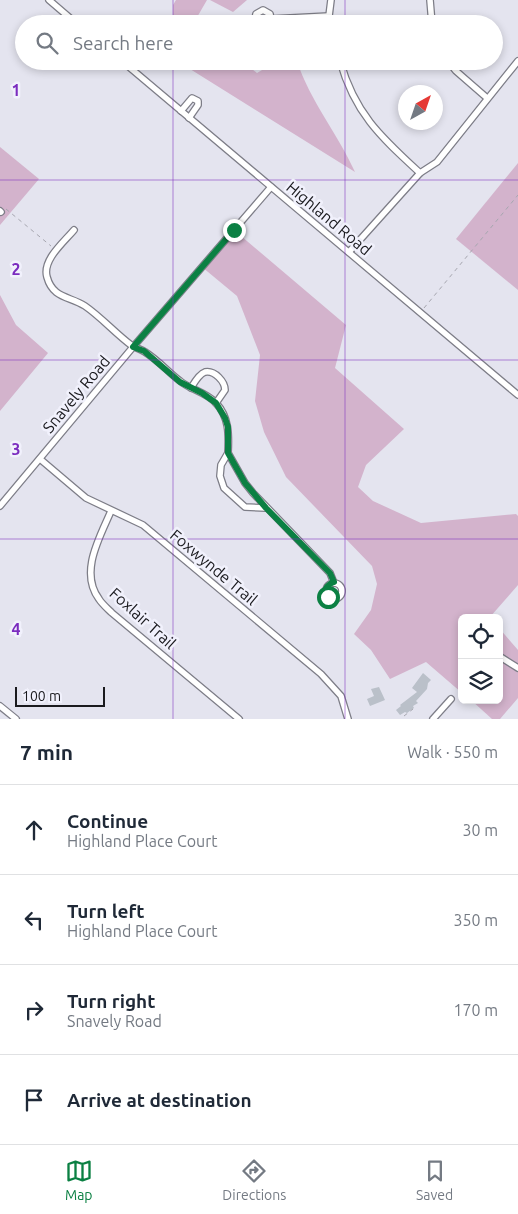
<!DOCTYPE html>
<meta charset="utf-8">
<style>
body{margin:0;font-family:Ubuntu,sans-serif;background:#f2f2f3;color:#1f2937}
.controls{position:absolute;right:15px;bottom:15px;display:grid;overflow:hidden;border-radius:8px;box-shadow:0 2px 8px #0003}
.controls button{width:45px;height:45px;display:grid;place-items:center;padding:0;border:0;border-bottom:1px solid #e0e1e3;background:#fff;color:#1f2937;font:25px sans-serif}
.compass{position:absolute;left:398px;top:85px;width:45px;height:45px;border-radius:50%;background:#fff;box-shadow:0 2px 8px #0003;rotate:40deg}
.scale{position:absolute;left:15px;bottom:12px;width:90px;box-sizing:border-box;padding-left:5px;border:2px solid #1a1a1e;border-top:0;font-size:14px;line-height:18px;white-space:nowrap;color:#1a1a1e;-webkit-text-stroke:4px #f1f1fc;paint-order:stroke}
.stop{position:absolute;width:15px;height:15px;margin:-11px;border:4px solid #0b8043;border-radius:50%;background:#fff}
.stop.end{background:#0b8043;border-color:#fff;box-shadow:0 1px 5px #0008}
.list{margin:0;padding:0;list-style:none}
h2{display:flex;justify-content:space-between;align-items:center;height:65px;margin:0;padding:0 20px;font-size:21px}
h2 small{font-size:16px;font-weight:400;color:#747a83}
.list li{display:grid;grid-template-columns:32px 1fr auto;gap:15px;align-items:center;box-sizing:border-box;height:90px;padding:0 20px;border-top:1px solid #e0e1e3}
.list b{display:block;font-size:19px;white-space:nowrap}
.list p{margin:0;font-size:16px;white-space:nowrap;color:#747a83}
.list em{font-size:16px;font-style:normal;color:#747a83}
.icon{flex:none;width:28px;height:28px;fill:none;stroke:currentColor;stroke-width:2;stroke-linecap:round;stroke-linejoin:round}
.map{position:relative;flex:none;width:518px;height:719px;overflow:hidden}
.search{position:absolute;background:#fff;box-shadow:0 2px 8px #0003;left:15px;right:15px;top:15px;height:55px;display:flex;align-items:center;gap:12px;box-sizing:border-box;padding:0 18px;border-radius:28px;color:#747a83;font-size:19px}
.sheet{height:425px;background:#fff}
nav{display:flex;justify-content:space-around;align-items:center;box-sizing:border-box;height:70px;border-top:1px solid #e0e1e3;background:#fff;font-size:14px;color:#747a83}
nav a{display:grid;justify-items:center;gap:2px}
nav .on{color:#0b8043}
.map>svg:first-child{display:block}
.green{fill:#d3b3cc}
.building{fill:#bac0c9}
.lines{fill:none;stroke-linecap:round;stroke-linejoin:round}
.minor-casing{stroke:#7d7d87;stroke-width:8}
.path{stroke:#a6a6af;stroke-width:1;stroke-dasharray:4 4;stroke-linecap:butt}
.minor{stroke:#fff;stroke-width:5.5}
.route{stroke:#0b8043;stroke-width:6}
.grid{fill:none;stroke:#7b2cbf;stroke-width:1;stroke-opacity:0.55}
.labels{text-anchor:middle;stroke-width:5;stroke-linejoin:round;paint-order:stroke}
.street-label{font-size:16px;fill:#1a1a1e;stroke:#f1f1fc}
.grid-label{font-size:16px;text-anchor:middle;font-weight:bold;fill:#7b2cbf;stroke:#f1f1fc;stroke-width:5;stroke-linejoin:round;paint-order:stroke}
</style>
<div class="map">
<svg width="518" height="719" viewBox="0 0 518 719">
<rect width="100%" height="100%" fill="#e4e4ef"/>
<!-- green -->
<g class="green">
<path d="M176 0H207L196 19 201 24H173V5Z"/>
<path d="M210 0H247L233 12Z"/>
<path d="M187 61H242L257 73 277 61H297C310 101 338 134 355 172L190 69Z"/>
<path d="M0 147 39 179 0 225Z"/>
<path d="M518 163V290L456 239Z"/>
<path d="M234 230 346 325 335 368 404 429 366 465 358 487 373 501 421 523 516 514 518 516V585L490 617 491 618H462V693L426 662 390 679 371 650 354 634 371 610 377 584 372 566 286 477 264 432 255 401 260 355 237 296 202 267Z"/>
<path d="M0 295 16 325 48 353 0 411Z"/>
<path d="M499 628 518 650V698L500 719H492L471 700H499Z"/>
</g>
<!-- building -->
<g class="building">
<path d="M423 673 431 680 428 683 427 689 416 701 418 703 413 706 414 708 407 713 405 712 400 715 396 710 401 706 400 705 417 692 412 688Z"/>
<path d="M379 687 385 700 370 706 367 699 374 696 371 689Z"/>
</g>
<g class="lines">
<!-- minor casing -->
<g class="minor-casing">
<g id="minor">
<path d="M49 0 77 24"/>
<path d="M430 0 432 24"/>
<path d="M271 19 329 16"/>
<path d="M257 24 255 19 256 14 263 10 270 14 271 19 268 24"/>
<path d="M331 24 329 16 331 0"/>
<path d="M122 61 518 395"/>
<path d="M340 61C355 114 381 137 420 173"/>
<path d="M448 61 456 71 487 98"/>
<path d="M181 111 192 98 198 101V105L189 118"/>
<path d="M0 211 1 212"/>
<path d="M74 230C64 242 42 260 47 277 53 299 70 296 85 306 101 317 115 333 131 345 135 348 141 349 145 352 158 360 168 372 180 381 191 390 206 392 216 403 229 417 229 434 228 453"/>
<path d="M349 252 420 173 437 162 518 61"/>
<path d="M191 388C194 383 199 374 205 372 215 370 225 382 225 390L216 403"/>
<path d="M40 459 86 498 143 525 321 674 341 696 348 719"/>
<path d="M0 506 133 347 271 187"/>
<path d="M266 508 245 507 224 488 220 476 221 465 228 453 245 483 253 493 330 573 334 583"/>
<path d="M111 511C100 537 79 572 99 599 102 604 108 609 112 613L239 719"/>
<circle cx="334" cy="591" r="8"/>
<path d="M499 656 518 668"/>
<path d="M0 706 16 719"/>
<path d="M433 719 451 699"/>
</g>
</g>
<!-- path -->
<g class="path">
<path d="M6 209 51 246"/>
<path d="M424 308 518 195"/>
<path d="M404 716 413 709"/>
</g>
<!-- minor -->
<use href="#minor" class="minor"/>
</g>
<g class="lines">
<!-- route -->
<path class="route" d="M234 230 133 347 144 351 180 382 202 393 216 403 225 418 228 427V453L245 483 266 508 330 573 334 582C326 585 323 591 328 597"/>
</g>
<!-- grid -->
<path class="grid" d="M173 0V24M345 0V24M173 61V719M345 61V719M0 180H518M0 360H518M0 539H518"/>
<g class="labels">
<!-- street labels -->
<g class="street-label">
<text transform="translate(329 218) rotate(40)" y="6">Highland Road</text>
<text transform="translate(76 394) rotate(-50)" y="6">Snavely Road</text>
<text transform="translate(214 567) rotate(40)" y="6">Foxwynde Trail</text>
<text transform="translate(143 618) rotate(42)" y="6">Foxlair Trail</text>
</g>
</g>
<g class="grid-label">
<text x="16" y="96">1</text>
<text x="16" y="275">2</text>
<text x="16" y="455">3</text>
<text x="16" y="635">4</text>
</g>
</svg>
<div class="controls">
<button><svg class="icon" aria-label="locate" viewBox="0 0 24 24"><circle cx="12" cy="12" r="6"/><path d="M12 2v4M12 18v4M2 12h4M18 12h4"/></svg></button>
<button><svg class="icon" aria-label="layers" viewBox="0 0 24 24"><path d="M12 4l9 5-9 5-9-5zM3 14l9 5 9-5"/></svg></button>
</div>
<svg class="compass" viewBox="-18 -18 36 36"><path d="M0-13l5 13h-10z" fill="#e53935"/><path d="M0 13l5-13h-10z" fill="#747a83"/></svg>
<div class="scale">100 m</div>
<div class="stop" style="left:328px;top:597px"></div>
<div class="stop end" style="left:234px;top:230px"></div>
<div class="search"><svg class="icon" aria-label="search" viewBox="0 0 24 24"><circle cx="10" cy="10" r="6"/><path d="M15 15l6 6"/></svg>Search here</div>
</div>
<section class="sheet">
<h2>7 min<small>Walk · 550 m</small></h2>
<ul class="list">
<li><svg class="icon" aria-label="ahead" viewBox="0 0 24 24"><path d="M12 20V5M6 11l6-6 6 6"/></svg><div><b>Continue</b><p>Highland Place Court</p></div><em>30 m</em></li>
<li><svg class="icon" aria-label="left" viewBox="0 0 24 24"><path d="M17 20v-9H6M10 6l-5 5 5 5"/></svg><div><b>Turn left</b><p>Highland Place Court</p></div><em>350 m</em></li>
<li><svg class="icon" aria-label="right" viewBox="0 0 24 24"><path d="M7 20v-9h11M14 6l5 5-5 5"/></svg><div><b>Turn right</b><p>Snavely Road</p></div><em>170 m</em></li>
<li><svg class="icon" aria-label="arrive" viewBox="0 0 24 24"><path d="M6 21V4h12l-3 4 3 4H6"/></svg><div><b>Arrive at destination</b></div></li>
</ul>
</section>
<nav>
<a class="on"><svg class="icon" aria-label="map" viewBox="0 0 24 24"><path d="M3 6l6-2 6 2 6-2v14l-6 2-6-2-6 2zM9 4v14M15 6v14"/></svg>Map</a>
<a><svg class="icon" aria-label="directions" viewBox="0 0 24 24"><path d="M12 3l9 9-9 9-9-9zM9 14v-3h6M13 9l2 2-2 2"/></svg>Directions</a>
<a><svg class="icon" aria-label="saved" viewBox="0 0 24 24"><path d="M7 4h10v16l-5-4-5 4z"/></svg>Saved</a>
</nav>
